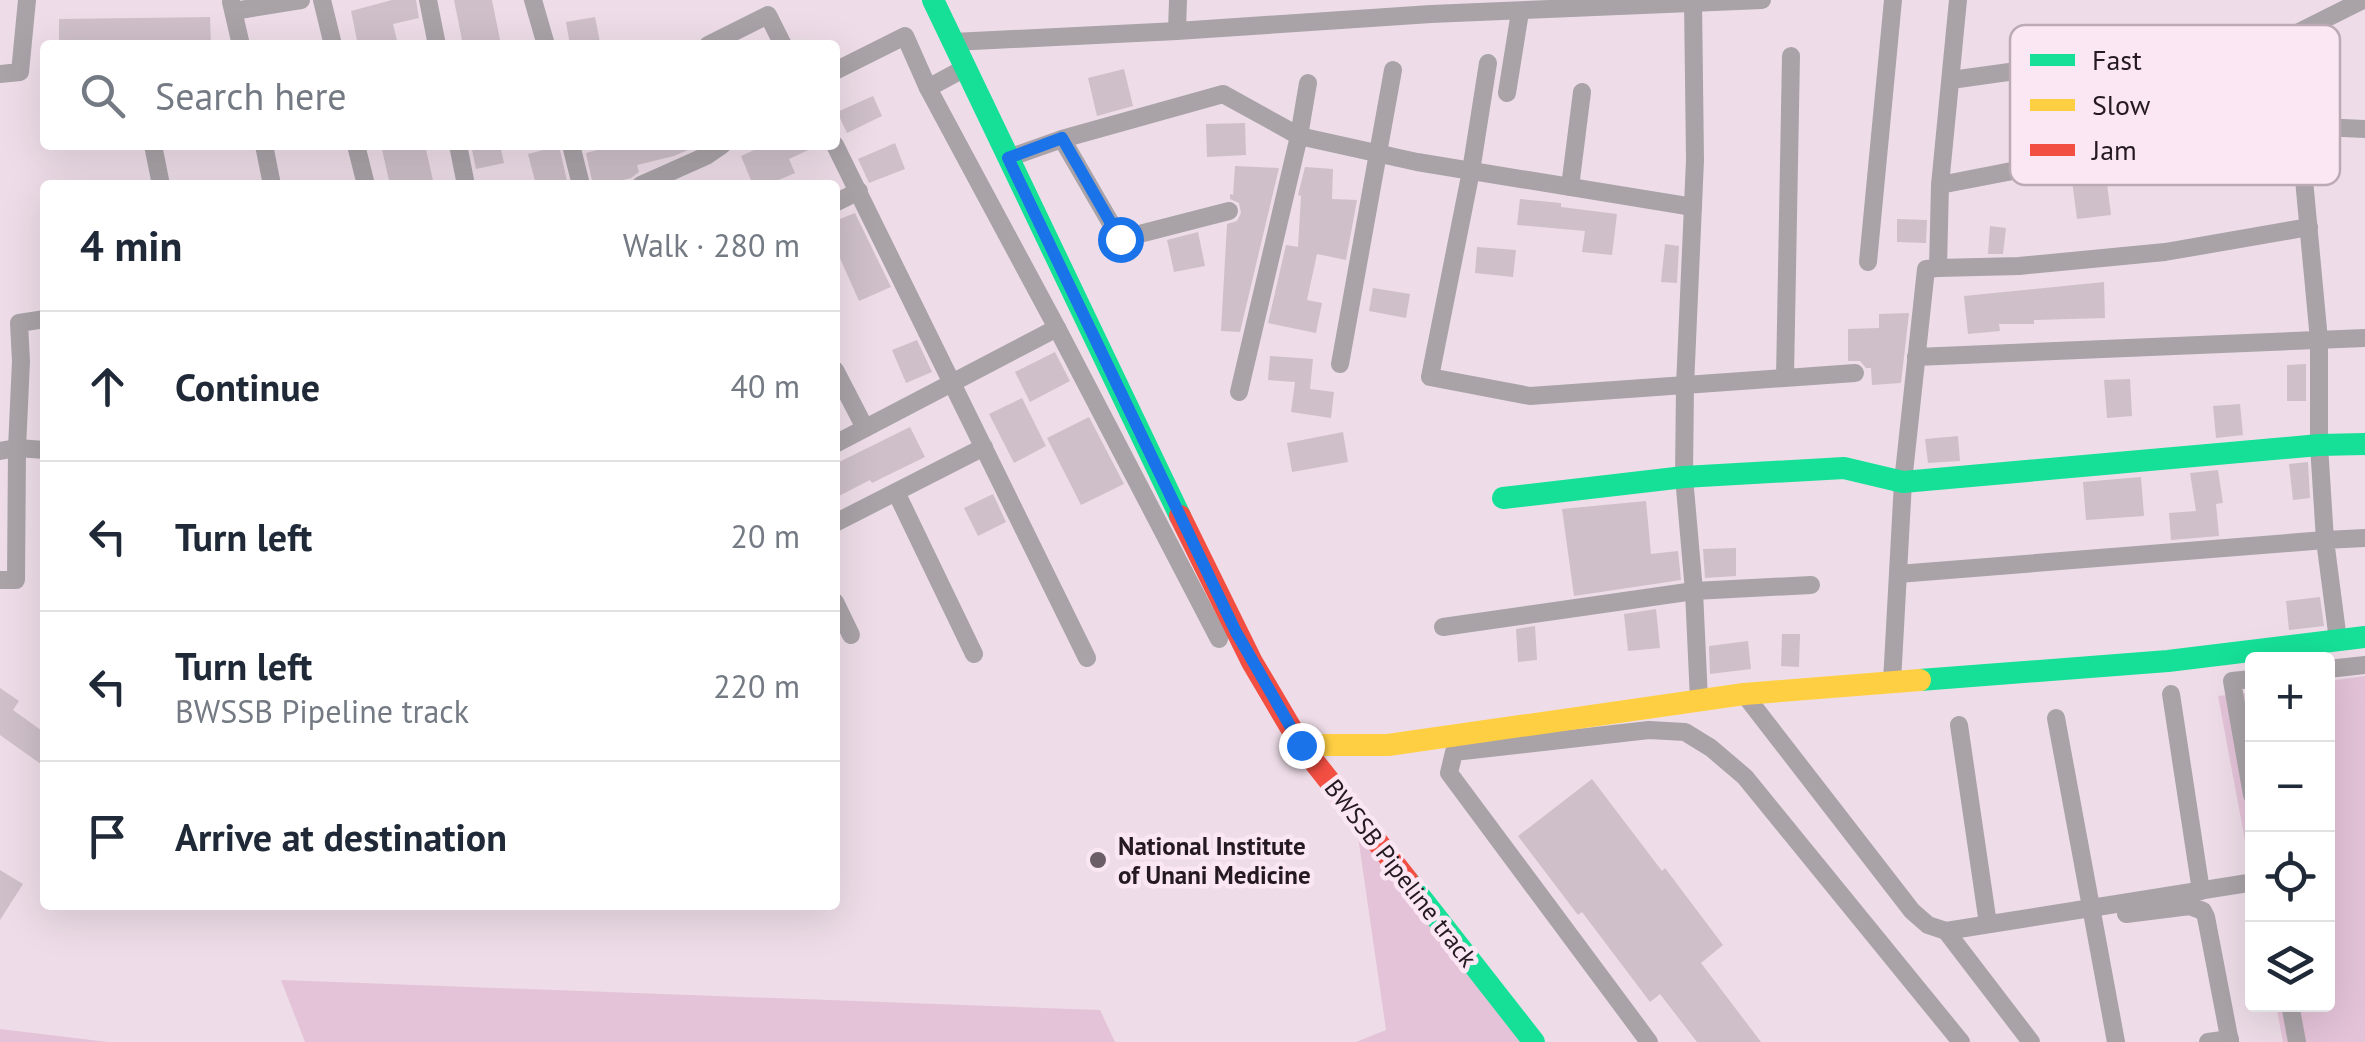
<!DOCTYPE html>
<meta charset="utf-8">
<style>
body{margin:0;font-family:"PT Sans",sans-serif;background:#f2f2f3;color:#1f2937}
.controls{position:absolute;right:30px;bottom:30px;display:grid;overflow:hidden;border-radius:10px;box-shadow:0 10px 40px #0002}
.controls button{width:90px;height:90px;display:grid;place-items:center;padding:0;border:0;border-bottom:2px solid #e0e1e3;background:#fff;color:#1f2937;font:50px sans-serif}
.stop{position:absolute;width:30px;height:30px;margin:-22px;border:8px solid #1a73e8;border-radius:50%;background:#fff}
.stop.end{background:#1a73e8;border-color:#fff;box-shadow:0 2px 10px #0008}
.list{margin:0;padding:0;list-style:none}
h2{display:flex;justify-content:space-between;align-items:center;height:130px;margin:0;padding:0 40px;font-size:42px}
h2 small{font-size:32px;font-weight:400;color:#747a83}
.list li{display:grid;grid-template-columns:65px 1fr auto;gap:30px;align-items:center;box-sizing:border-box;height:150px;padding:0 40px;border-top:2px solid #e0e1e3}
.list b{display:block;font-size:38px;white-space:nowrap}
.list p{margin:0;font-size:32px;white-space:nowrap;color:#747a83}
.list em{font-size:32px;font-style:normal;color:#747a83}
.icon{flex:none;width:55px;height:55px;fill:none;stroke:currentColor;stroke-width:2;stroke-linecap:round;stroke-linejoin:round}
.map{position:relative;flex:none;width:2365px;height:1042px;overflow:hidden}
.search{position:absolute;background:#fff;box-shadow:0 10px 40px #0002;left:40px;top:40px;width:800px;height:110px;display:flex;align-items:center;gap:25px;box-sizing:border-box;padding:0 35px;border-radius:10px;color:#747a83;font-size:38px}
.panel{position:absolute;background:#fff;box-shadow:0 10px 40px #0002;left:40px;top:180px;width:800px;height:730px;border-radius:10px}
.map>svg:first-child{display:block}
.green{fill:#e4c3d8}
.building{fill:#cebfc8}
.lines{fill:none;stroke-linecap:round;stroke-linejoin:round}
.street{stroke:#a9a3a7;stroke-width:18}
.fast{stroke:#16e098;stroke-width:22}
.slow{stroke:#ffcf43;stroke-width:22}
.jam{stroke:#f24e42;stroke-width:22}
.route{stroke:#1a73e8;stroke-width:12}
.poi-dot{fill:#6b5e67;stroke:#fbe7f3;stroke-width:4}
.labels{text-anchor:middle;stroke-width:9;stroke-linejoin:round;paint-order:stroke}
.poi-label{font-size:25px;font-weight:bold;fill:#251a21;stroke:#fbe7f3;text-anchor:start}
.street-label{font-size:25px;fill:#251a21;stroke:#fbe7f3}
.key{fill:#fbe7f3;stroke:#bbaab4;stroke-width:2.5}
.key-label{font-size:28px;fill:#251a21}
</style>
<div class="map">
<svg width="2365" height="1042" viewBox="0 0 2365 1042">
<rect width="100%" height="100%" fill="#eedde8"/>
<!-- green -->
<g class="green">
<path d="M2365 676V1042H2283L2276 1005 2328 1004V681Z"/>
<path d="M2252 692V878L2218 696Z"/>
<path d="M1355 816 1537 1042H1356L1386 1030Z"/>
<path d="M281 980 1100 1010 1115 1042H305Z"/>
<path d="M0 1029 108 1042H0Z"/>
</g>
<!-- building -->
<g class="building">
<path d="M392 0H416L419 18 393 24 398 45H358L351 11Z"/>
<path d="M454 0H492L501 45H463Z"/>
<path d="M210 17 211 45H59V19Z"/>
<path d="M595 17 600 42 570 45 566 22Z"/>
<path d="M1124 69 1133 106 1097 116 1088 78Z"/>
<path d="M873 96 882 116 847 133 837 112Z"/>
<path d="M1245 123 1246 155 1207 157 1206 124Z"/>
<path d="M895 143 905 169 869 183 858 159Z"/>
<path d="M381 145H425L434 185H390Z"/>
<path d="M471 145H500L504 163 476 169Z"/>
<path d="M616 145H695V147L674 156 637 165 639 172 631 178 604 185H593L586 153Z"/>
<path d="M765 145H819L789 159 795 173 767 185H753L741 156Z"/>
<path d="M559 146 568 185H536L528 154Z"/>
<path d="M1235 166 1279 168 1240 332 1221 331 1227 224 1237 221 1241 213 1239 203 1230 199V194L1233 195Z"/>
<path d="M1305 167 1333 169 1332 199 1357 200 1346 260 1317 254 1307 300 1322 303 1316 333 1268 323 1286 245 1298 247 1301 196 1298 195Z"/>
<path d="M2106 176 2111 215 2077 219 2072 180Z"/>
<path d="M1520 199 1561 203V207L1617 214 1612 255 1582 252 1585 231 1517 225Z"/>
<path d="M855 213 891 287 859 301 835 247V221Z"/>
<path d="M1897 219 1927 220 1926 243 1897 242Z"/>
<path d="M1990 226 2006 228 2003 254H1988Z"/>
<path d="M1198 232 1205 266 1174 272 1167 240Z"/>
<path d="M1665 244 1679 246 1677 283 1661 282Z"/>
<path d="M1477 247 1516 250 1513 277 1475 273Z"/>
<path d="M2104 282 2105 318 2034 320V324H1999L2000 331 1968 334 1964 296Z"/>
<path d="M1373 288 1410 294 1406 318 1369 311Z"/>
<path d="M1909 313 1901 383 1872 385 1871 368H1866L1860 361H1848V329L1879 328V314Z"/>
<path d="M917 340 932 372 906 383 892 350Z"/>
<path d="M1055 352 1070 381 1030 402 1015 372Z"/>
<path d="M1270 356 1313 359 1310 389 1334 392 1331 418 1291 412 1295 382 1268 380Z"/>
<path d="M2306 364V401H2287V365Z"/>
<path d="M2130 379 2132 416 2107 418 2104 380Z"/>
<path d="M1022 398 1046 446 1014 463 989 414Z"/>
<path d="M2240 404 2243 435 2216 438 2213 406Z"/>
<path d="M1089 417 1124 484 1081 505 1047 438Z"/>
<path d="M910 427 925 457 872 483 870 480 835 498V464Z"/>
<path d="M1343 432 1348 462 1292 472 1287 443Z"/>
<path d="M1958 436 1960 461 1928 463 1925 439Z"/>
<path d="M2308 462 2310 498 2293 500 2289 464Z"/>
<path d="M2218 470 2223 503 2216 504 2219 536 2171 540 2169 513 2196 511 2190 473Z"/>
<path d="M2141 477 2144 516 2086 520 2083 482Z"/>
<path d="M993 494 1006 522 978 536 964 508Z"/>
<path d="M1646 501 1651 554 1678 551 1681 580 1574 596 1562 509Z"/>
<path d="M1736 548V576L1705 578 1703 549Z"/>
<path d="M2320 597 2324 626 2289 630 2286 601Z"/>
<path d="M1656 609 1660 648 1628 651 1624 614Z"/>
<path d="M1535 626 1537 660 1518 662 1516 629Z"/>
<path d="M1782 634H1800L1799 667 1781 666Z"/>
<path d="M1748 641 1751 669 1710 674 1709 646Z"/>
<path d="M0 688 19 701 13 710 45 733V767L0 735Z"/>
<path d="M1592 779 1662 871 1665 868 1723 945 1701 963 1761 1042H1697L1660 994 1650 1002 1582 912 1578 915 1518 836Z"/>
<path d="M0 870 23 884 0 920Z"/>
</g>
<g class="lines">
<!-- street -->
<g class="street">
<path d="M322 0 333 45"/>
<path d="M428 0 437 45"/>
<path d="M533 0 546 45"/>
<path d="M1693 0 1695 160 1685 386 1684 477 1694 591 1699 700"/>
<path d="M231 2 241 45"/>
<path d="M234 11 301 0"/>
<path d="M1177 31 1178 0"/>
<path d="M953 42 1177 31 1431 14 1762 0"/>
<path d="M2279 42 2363 0"/>
<path d="M708 45 768 15 783 45"/>
<path d="M1488 63 1471 171 1430 377 1530 396 1855 373"/>
<path d="M835 71 905 36 928 88 1057 328 1219 639"/>
<path d="M0 74 20 72 27 0"/>
<path d="M928 88 965 68"/>
<path d="M1507 93 1520 12"/>
<path d="M2122 115 2299 126"/>
<path d="M1062 139 1120 239 1229 211"/>
<path d="M153 145 161 185"/>
<path d="M264 145 272 185"/>
<path d="M356 145 366 185"/>
<path d="M458 145 466 185"/>
<path d="M571 145 581 185"/>
<path d="M835 145 1087 658"/>
<path d="M1008 158 1062 139 1223 94 1299 136 1417 162 1693 207"/>
<path d="M641 185 706 156 722 145"/>
<path d="M1940 185 2125 149 2117 57 1951 80"/>
<path d="M1570 187 1582 92"/>
<path d="M835 203 859 191"/>
<path d="M1868 262 1893 0"/>
<path d="M1938 268 2019 266 2165 252 2309 227"/>
<path d="M1916 357 2365 338"/>
<path d="M1340 364 1393 70"/>
<path d="M835 370 865 428"/>
<path d="M1785 377 1791 56"/>
<path d="M1239 392 1299 136 1308 83"/>
<path d="M835 444 1057 328"/>
<path d="M0 451 17 448 45 450"/>
<path d="M896 492 974 654"/>
<path d="M835 523 984 447"/>
<path d="M1898 574 2325 540 2319 445V340L2299 126 2365 129"/>
<path d="M0 580H16L17 448 21 361 19 323 45 319"/>
<path d="M835 602 851 635"/>
<path d="M1443 627 1694 591 1811 585"/>
<path d="M2338 640 2325 540 2365 538"/>
<path d="M2328 669 2365 665"/>
<path d="M2252 679 2232 681 2252 795"/>
<path d="M1892 682 1903 482 1926 269 1938 268 1940 185 1958 0"/>
<path d="M1744 694 1912 911 1928 925 1946 931 2031 1042"/>
<path d="M2171 694 2201 891"/>
<path d="M2056 718 2116 1042"/>
<path d="M1959 725 1988 924"/>
<path d="M2126 914 2190 906 2203 911 2206 917 2230 1042"/>
<path d="M1946 931 2248 883"/>
<path d="M2290 1004 2297 1042"/>
<path d="M1649 1042 1449 773 1454 752 1649 730 1685 732 1711 748 1745 777 1961 1042"/>
<path d="M2208 1042 2230 1039"/>
</g>
<!-- fast -->
<g class="fast">
<path d="M933 0 1180 516"/>
<path d="M1503 498 1684 477 1844 468 1903 482 2319 445 2365 444"/>
<path d="M1920 680 2168 661 2365 637"/>
<path d="M1408 881 1534 1042"/>
</g>
<!-- slow -->
<path class="slow" d="M1301 745H1388L1744 694 1920 680"/>
<!-- jam -->
<path class="jam" d="M1180 516 1252 662 1301 745 1408 881"/>
</g>
<g class="lines">
<!-- route -->
<path class="route" d="M1120 239 1062 138 1008 158 1236 632 1301 745"/>
</g>
<!-- markers -->
<circle class="poi-dot" cx="1098" cy="860" r="10"/>
<g class="labels">
<!-- poi labels -->
<g class="poi-label">
<text x="1118" y="855">National Institute<tspan x="1118" dy="29">of Unani Medicine</tspan></text>
</g>
<!-- street labels -->
<g class="street-label">
<text transform="translate(1401 873) rotate(52)" y="9">BWSSB Pipeline track</text>
</g>
</g>
<!-- legend -->
<rect x="2010" y="25" width="330" height="160" rx="15" class="key"/>
<rect x="2030" y="54" width="45" height="12" fill="#16e098"/>
<rect x="2030" y="99" width="45" height="12" fill="#ffcf43"/>
<rect x="2030" y="144" width="45" height="12" fill="#f24e42"/>
<g class="key-label">
<text x="2092" y="70">Fast</text>
<text x="2092" y="115">Slow</text>
<text x="2092" y="160">Jam</text>
</g>
</svg>
<div class="controls">
<button>+</button>
<button>−</button>
<button><svg class="icon" aria-label="locate" viewBox="0 0 24 24"><circle cx="12" cy="12" r="6"/><path d="M12 2v4M12 18v4M2 12h4M18 12h4"/></svg></button>
<button><svg class="icon" aria-label="layers" viewBox="0 0 24 24"><path d="M12 4l9 5-9 5-9-5zM3 14l9 5 9-5"/></svg></button>
</div>
<div class="stop" style="left:1120px;top:239px"></div>
<div class="stop end" style="left:1301px;top:745px"></div>
<div class="search"><svg class="icon" aria-label="search" viewBox="0 0 24 24"><circle cx="10" cy="10" r="6"/><path d="M15 15l6 6"/></svg>Search here</div>
<section class="panel">
<h2>4 min<small>Walk · 280 m</small></h2>
<ul class="list">
<li><svg class="icon" aria-label="ahead" viewBox="0 0 24 24"><path d="M12 20V5M6 11l6-6 6 6"/></svg><div><b>Continue</b></div><em>40 m</em></li>
<li><svg class="icon" aria-label="left" viewBox="0 0 24 24"><path d="M17 20v-9H6M10 6l-5 5 5 5"/></svg><div><b>Turn left</b></div><em>20 m</em></li>
<li><svg class="icon" aria-label="left" viewBox="0 0 24 24"><path d="M17 20v-9H6M10 6l-5 5 5 5"/></svg><div><b>Turn left</b><p>BWSSB Pipeline track</p></div><em>220 m</em></li>
<li><svg class="icon" aria-label="arrive" viewBox="0 0 24 24"><path d="M6 21V4h12l-3 4 3 4H6"/></svg><div><b>Arrive at destination</b></div></li>
</ul>
</section>
</div>
